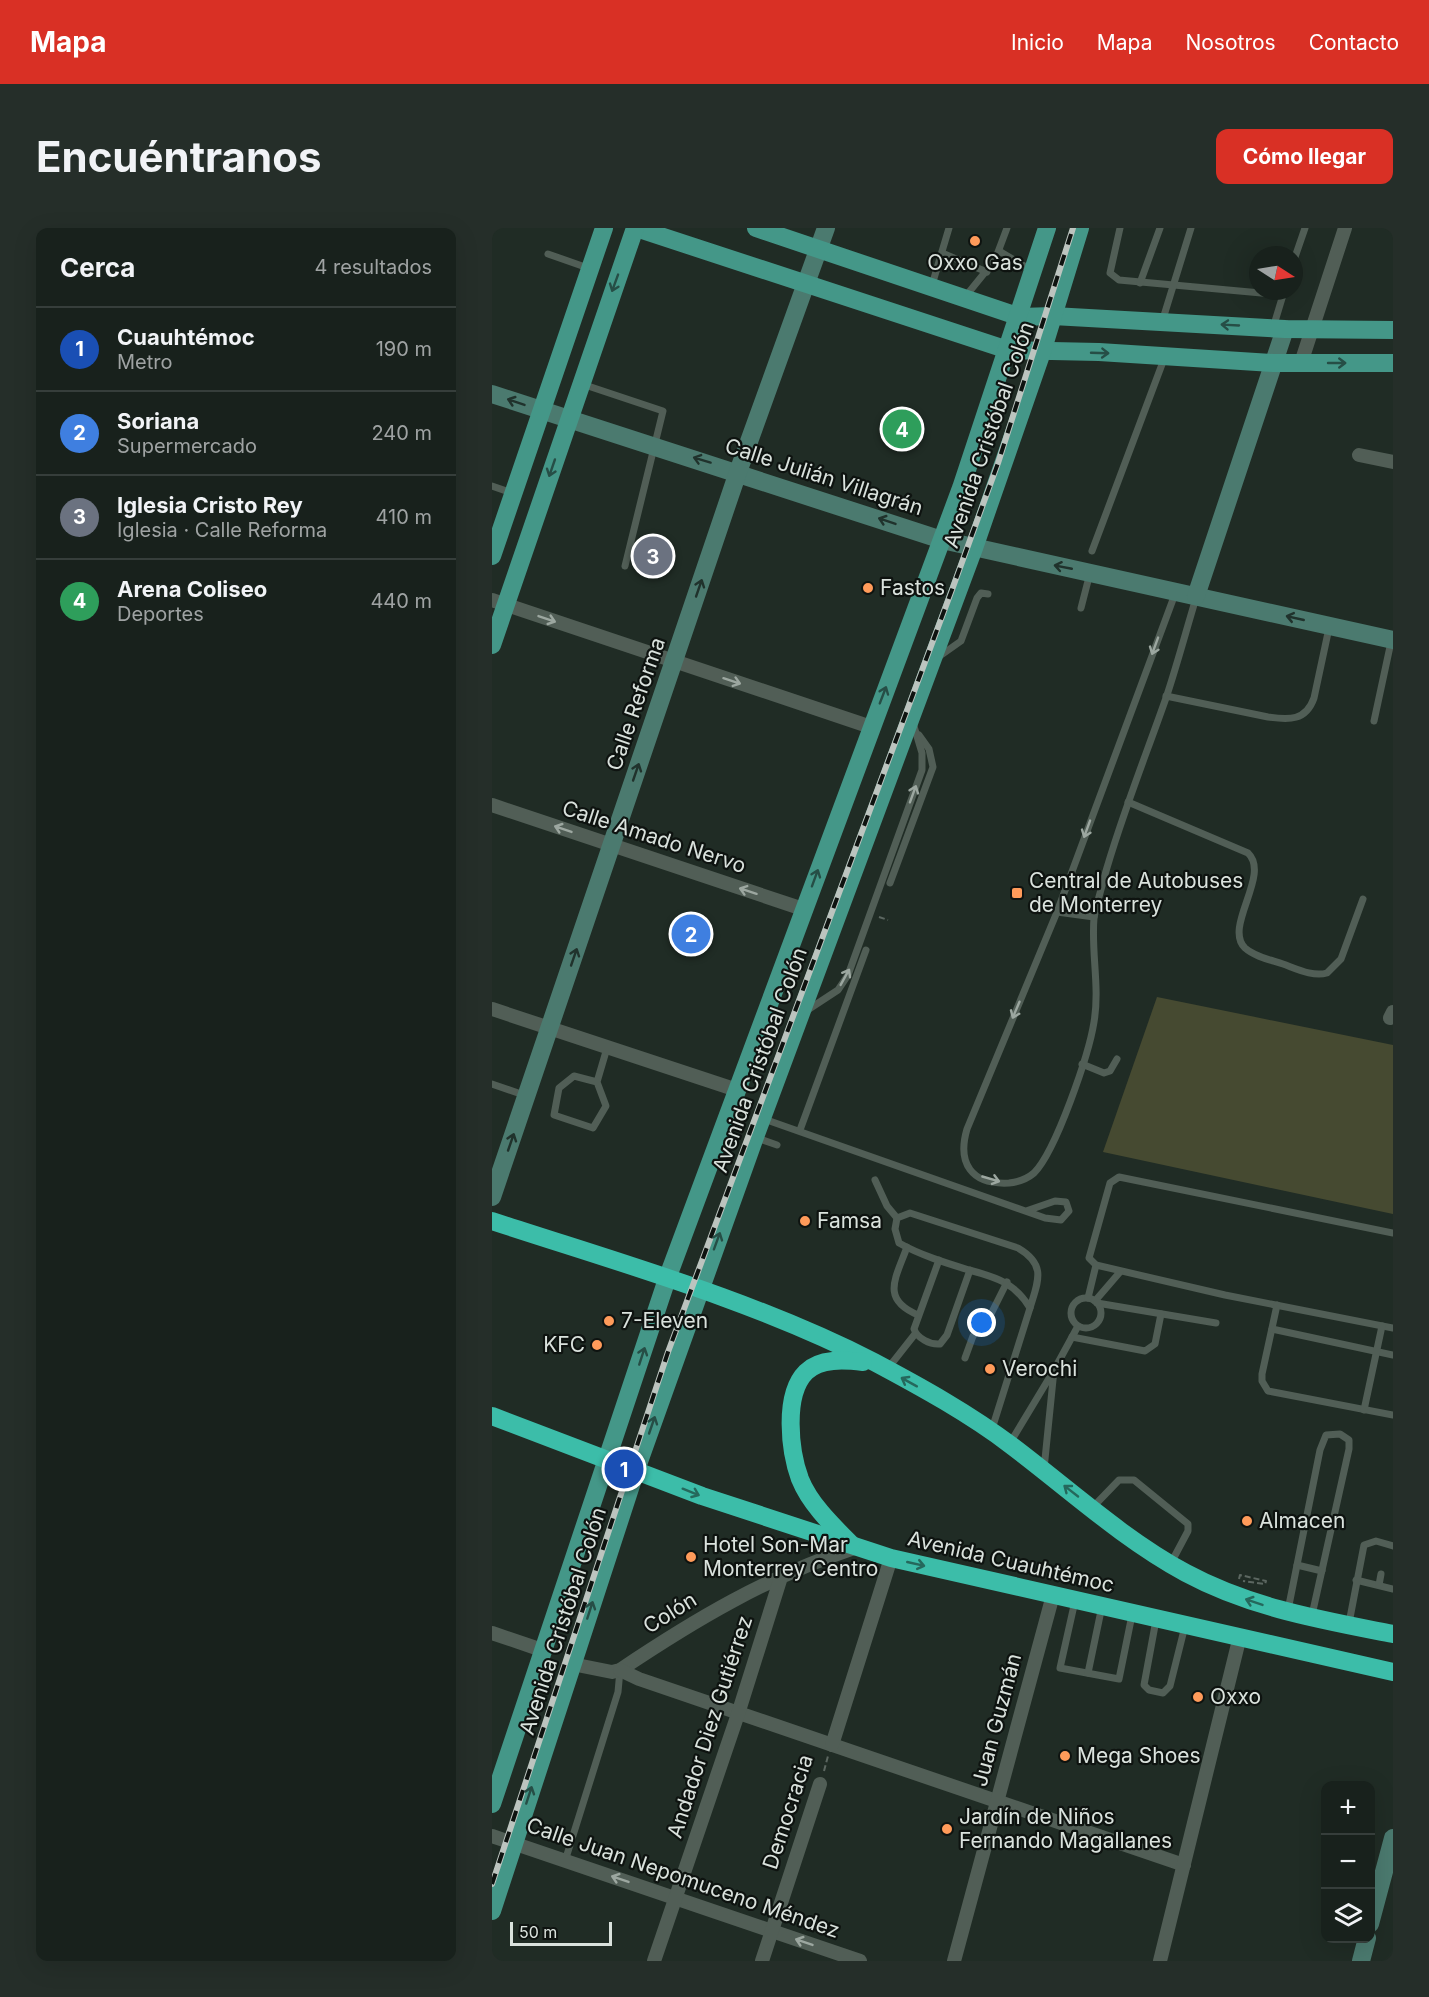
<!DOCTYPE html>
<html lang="es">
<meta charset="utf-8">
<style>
body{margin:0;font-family:Inter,sans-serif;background:#252e29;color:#f1f3f6}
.controls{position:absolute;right:18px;bottom:18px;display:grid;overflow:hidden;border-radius:12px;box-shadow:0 6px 24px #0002}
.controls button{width:54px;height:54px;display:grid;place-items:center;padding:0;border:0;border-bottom:2px solid #363e3b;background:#18211c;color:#f1f3f6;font:30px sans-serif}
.compass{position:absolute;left:757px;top:18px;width:54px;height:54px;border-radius:50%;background:#18211c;box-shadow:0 6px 24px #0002;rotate:102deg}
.scale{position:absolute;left:18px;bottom:15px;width:102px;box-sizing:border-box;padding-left:6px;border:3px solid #dae2dd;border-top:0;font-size:16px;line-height:21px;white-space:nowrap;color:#dae2dd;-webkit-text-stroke:4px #0e1310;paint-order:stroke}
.you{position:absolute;left:490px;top:1095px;width:21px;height:21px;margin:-15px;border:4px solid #fff;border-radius:50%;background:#1a73e8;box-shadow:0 0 0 9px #1a73e833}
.badge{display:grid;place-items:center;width:39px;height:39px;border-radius:50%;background:#d93025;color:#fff;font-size:20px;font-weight:700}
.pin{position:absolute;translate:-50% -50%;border:3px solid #fff;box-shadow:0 2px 6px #0006}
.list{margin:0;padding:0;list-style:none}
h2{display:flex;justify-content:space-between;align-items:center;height:78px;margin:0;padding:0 24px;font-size:26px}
h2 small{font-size:20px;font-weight:400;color:#9fa3a3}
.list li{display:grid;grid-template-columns:39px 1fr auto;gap:18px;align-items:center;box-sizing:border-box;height:84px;padding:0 24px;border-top:2px solid #363e3b}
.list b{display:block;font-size:22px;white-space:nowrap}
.list p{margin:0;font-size:20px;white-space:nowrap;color:#9fa3a3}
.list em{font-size:20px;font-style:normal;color:#9fa3a3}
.icon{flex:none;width:33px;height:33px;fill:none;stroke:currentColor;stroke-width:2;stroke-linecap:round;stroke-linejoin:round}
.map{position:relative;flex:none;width:901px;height:1733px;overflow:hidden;border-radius:12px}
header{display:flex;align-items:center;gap:36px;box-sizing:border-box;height:84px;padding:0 30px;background:#d93025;color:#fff}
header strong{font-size:28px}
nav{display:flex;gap:33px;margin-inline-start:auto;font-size:21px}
.intro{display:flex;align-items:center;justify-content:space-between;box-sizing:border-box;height:144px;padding:0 36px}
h1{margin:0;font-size:42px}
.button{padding:15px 27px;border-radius:12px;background:#d93025;color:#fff;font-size:21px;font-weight:700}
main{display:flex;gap:36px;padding:0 36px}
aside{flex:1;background:#18211c;border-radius:12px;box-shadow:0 6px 24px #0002}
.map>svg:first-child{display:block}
.green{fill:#464a31}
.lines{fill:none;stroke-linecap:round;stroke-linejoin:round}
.path{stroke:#5c6761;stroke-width:2;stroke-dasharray:6 3;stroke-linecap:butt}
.lane{stroke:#515e56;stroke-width:7}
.street{stroke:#515e56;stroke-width:14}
.secondary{stroke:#4b7a6f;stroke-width:18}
.primary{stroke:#449788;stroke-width:18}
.highway{stroke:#3cbda9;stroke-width:18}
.rail-casing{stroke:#bcc4bf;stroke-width:6}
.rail{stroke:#0e1310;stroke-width:4;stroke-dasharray:11;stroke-linecap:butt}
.oneway{stroke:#264e46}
.oneway2{stroke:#20322c}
.oneway3{stroke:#9ca7a0}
.oneway4{stroke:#25685c}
.poi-dot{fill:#ff9b5a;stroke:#0e1310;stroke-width:2}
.labels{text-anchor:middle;stroke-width:4.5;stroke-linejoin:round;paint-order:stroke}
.poi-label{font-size:21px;fill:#dae2dd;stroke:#0e1310;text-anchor:start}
.street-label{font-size:21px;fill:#dae2dd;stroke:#0e1310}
</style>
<header>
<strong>Mapa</strong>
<nav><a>Inicio</a><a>Mapa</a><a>Nosotros</a><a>Contacto</a></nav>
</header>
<div class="intro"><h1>Encuéntranos</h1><a class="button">Cómo llegar</a></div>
<main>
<aside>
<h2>Cerca<small>4 resultados</small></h2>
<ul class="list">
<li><span class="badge" style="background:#1a4fb4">1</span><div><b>Cuauhtémoc</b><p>Metro</p></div><em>190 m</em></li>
<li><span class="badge" style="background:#3f7fe0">2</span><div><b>Soriana</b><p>Supermercado</p></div><em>240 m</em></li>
<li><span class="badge" style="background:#6b7280">3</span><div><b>Iglesia Cristo Rey</b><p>Iglesia · Calle Reforma</p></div><em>410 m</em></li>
<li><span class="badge" style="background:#2e9e5b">4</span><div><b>Arena Coliseo</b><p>Deportes</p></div><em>440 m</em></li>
</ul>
</aside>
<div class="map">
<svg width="901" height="1733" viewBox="0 0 901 1733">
<rect width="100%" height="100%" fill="#202c25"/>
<!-- green -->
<path class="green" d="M665 769 901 817V986L611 924Z"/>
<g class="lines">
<!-- path -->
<g class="path">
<path d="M387 689 396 692"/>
<path d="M747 1351 748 1347 774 1353 773 1356 751 1353"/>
<path d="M332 1543 336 1528"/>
</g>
<!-- lane -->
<g class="lane">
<path d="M628 0 618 45 627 52 791 67 792 63"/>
<path d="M507 23 539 42"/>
<path d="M450 25 495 44"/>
<path d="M56 26 96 40"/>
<path d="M802 32 813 0"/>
<path d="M648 55 668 0"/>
<path d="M440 57 457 0"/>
<path d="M473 69 503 32 515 0"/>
<path d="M670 94 699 0"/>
<path d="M781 100 791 67"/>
<path d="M90 156 171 183 133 338"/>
<path d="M0 258 20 265"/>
<path d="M600 323 672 131"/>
<path d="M683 366 565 684 475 901C465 935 479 957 517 955 526 954 535 951 542 945 564 923 597 826 602 794 608 759 599 724 602 690 604 677 609 663 612 650 629 589 653 530 674 470 685 437 694 403 704 370"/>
<path d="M589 380 598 345"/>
<path d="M445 430 469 413 485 370 489 365 496 366"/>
<path d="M674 468 776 489C797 492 814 493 822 470L837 400"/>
<path d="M882 493 899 414"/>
<path d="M636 574 756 625C779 647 731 699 753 720 763 729 779 732 791 736 805 741 821 749 835 745L849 731 871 671"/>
<path d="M398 655 441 539 437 521 427 507"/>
<path d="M565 684 602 689"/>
<path d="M314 783 346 762 356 747 430 542V525L421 495"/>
<path d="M590 836 612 845 618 843 625 831"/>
<path d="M105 854 82 848 67 860 62 887 101 900 114 878 105 854 115 820"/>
<path d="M0 856 32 867"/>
<path d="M272 891 553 990 569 992 577 983 574 974 563 973 534 983"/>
<path d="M308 902 374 722"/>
<path d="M265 910 285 917"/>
<path d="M383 952 395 978 405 990"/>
<path d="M418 985 526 1020C555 1037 546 1053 538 1080 523 1055 504 1049 477 1042 454 1035 428 1027 407 1015L403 1001 405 990Z"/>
<path d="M901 1005 627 949 618 955 597 1030 604 1037 733 1067 901 1100"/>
<path d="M415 1019C404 1050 388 1071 426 1087"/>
<path d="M447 1032 422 1101C425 1110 438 1117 448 1116L455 1107 478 1042"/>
<circle cx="594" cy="1085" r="15"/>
<path d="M596 1070 604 1037"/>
<path d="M603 1073 628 1044"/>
<path d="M605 1075 724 1095"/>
<path d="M785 1077 770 1146V1153L776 1163 901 1187"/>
<path d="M780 1101 901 1127"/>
<path d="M580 1109 653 1123 663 1116 669 1086"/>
<path d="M473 1130 481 1108 498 1088 515 1054"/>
<path d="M397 1139 423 1106"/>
<path d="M562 1142 586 1098"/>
<path d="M872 1182 890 1098"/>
<path d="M500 1201 538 1080"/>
<path d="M518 1215 562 1142 552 1241"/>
<path d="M600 1280 627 1252H642L696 1296V1303L679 1335"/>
<path d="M805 1337 830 1343"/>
<path d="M864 1352 901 1361"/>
<path d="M887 1357 889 1346"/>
<path d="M583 1373 568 1440 627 1451 640 1387"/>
<path d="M796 1382 828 1222 834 1207 848 1206 857 1212V1221L820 1387"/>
<path d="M664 1392 652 1457 657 1462 671 1465 678 1458 693 1398"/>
<path d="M857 1395 872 1317 884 1313 901 1318"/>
<path d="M596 1445 610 1378"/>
<path d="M73 1633 126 1464 128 1442"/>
</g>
<!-- street -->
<g class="street">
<path d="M809 135 853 0"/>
<path d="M867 227 901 234"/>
<path d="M0 372 379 499"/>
<path d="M0 577 311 681"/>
<path d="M0 781 245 862"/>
<path d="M898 790 901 784"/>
<path d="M0 1405 50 1422"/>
<path d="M80 1436 120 1444 128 1442C204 1391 275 1349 362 1320"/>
<path d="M128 1442 147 1451 692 1637"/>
<path d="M340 1517 399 1330"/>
<path d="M0 1608 368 1733"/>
<path d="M162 1733 246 1486 290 1346"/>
<path d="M270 1733 328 1556"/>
<path d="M462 1733 561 1367"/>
<path d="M668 1733 748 1408"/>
</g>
<!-- secondary -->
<g class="secondary">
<path d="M0 166 450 312 901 412"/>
<path d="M704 368 793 101"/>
<path d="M0 969 246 244 334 0"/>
<path d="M878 1696 901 1610"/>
<path d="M869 1733 875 1710"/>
</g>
<!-- primary -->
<g class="primary">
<path d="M144 0 516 122 607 124 781 135H901"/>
<path d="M264 0 528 89 561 88 793 101 901 102"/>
<path d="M0 328 112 0"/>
<path d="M0 417 143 0"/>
<path d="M0 1576 175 1051 469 260 555 0"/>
<path d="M0 1683 144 1242 263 909 482 320 550 124 588 0"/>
</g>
<!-- highway -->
<g class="highway">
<path d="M0 993C128 1035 261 1072 382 1134 429 1159 478 1186 520 1218 577 1261 631 1311 694 1345 759 1380 830 1392 901 1406"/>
<path d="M0 1188 210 1268 399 1330 901 1444"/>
<path d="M359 1316C340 1297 318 1276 308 1251 298 1224 291 1167 314 1144 328 1130 353 1132 371 1134"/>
</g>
<!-- rail casing -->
<g class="rail-casing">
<path id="rail" d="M0 1656 176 1124 461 359 506 235 581 0"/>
</g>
<!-- rail -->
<use href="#rail" class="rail"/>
</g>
<!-- one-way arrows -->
<defs><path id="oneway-shaft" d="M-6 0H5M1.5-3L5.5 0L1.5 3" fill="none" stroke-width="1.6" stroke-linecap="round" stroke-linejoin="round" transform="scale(1.5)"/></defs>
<g class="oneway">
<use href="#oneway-shaft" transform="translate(123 55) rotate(110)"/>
<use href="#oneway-shaft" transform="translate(738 97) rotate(-177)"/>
<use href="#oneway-shaft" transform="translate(608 125) rotate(2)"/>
<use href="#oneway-shaft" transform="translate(845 135)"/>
<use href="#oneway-shaft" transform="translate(60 240) rotate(109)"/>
<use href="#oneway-shaft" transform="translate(391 467) rotate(-69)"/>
<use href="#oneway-shaft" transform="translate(323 650) rotate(-70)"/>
<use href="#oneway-shaft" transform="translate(225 1013) rotate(-70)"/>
<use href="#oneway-shaft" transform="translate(150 1128) rotate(-72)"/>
<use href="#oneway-shaft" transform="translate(160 1197) rotate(-71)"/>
<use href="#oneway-shaft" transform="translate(98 1382) rotate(-72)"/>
<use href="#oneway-shaft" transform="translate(37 1567) rotate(-72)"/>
</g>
<g class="oneway2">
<use href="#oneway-shaft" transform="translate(24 174) rotate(-161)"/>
<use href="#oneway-shaft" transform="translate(210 232) rotate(-163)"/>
<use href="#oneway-shaft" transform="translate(395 293) rotate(-161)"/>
<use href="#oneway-shaft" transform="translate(571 339) rotate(-169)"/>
<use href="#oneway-shaft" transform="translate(207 360) rotate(-71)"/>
<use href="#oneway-shaft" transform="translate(803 390) rotate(-167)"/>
<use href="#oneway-shaft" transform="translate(144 544) rotate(-71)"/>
<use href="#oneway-shaft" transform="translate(82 729) rotate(-71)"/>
<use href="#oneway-shaft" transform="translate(19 914) rotate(-71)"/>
</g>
<g class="oneway3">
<use href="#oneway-shaft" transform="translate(55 391) rotate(19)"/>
<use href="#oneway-shaft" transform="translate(663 418) rotate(110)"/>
<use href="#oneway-shaft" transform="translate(240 453) rotate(18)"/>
<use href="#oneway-shaft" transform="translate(421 566) rotate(-70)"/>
<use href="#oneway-shaft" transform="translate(71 601) rotate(-161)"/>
<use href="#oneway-shaft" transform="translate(595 601) rotate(110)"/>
<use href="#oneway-shaft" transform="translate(256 663) rotate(-162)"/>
<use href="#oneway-shaft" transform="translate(353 749) rotate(-61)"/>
<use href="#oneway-shaft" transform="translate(524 782) rotate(113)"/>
<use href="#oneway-shaft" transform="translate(499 951) rotate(16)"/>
<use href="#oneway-shaft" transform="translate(128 1651) rotate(-161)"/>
<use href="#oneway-shaft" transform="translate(312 1714) rotate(-161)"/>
</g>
<g class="oneway4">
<use href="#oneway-shaft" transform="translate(417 1154) rotate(-151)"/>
<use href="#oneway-shaft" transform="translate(579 1263) rotate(-142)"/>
<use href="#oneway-shaft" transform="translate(199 1264) rotate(22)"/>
<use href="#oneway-shaft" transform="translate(424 1336) rotate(13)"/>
<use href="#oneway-shaft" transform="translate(762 1374) rotate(-161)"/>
</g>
<!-- markers -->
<g class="poi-dot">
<circle cx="483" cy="13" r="6"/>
<circle cx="376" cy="360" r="6"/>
<rect x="519" y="659" width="12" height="12" rx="3"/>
<circle cx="313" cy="993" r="6"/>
<circle cx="117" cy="1093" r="6"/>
<circle cx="105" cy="1117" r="6"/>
<circle cx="498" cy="1141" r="6"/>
<circle cx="755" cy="1293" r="6"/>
<circle cx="199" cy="1329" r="6"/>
<circle cx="706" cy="1469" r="6"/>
<circle cx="573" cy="1528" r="6"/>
<circle cx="455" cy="1601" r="6"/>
</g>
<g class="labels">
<!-- poi labels -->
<g class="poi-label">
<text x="483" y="42" text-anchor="middle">Oxxo Gas</text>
<text x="388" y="367">Fastos</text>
<text x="537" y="660">Central de Autobuses<tspan x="537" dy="24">de Monterrey</tspan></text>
<text x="325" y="1000">Famsa</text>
<text x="129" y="1100">7-Eleven</text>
<text x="93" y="1124" text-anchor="end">KFC</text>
<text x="510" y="1148">Verochi</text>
<text x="767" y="1300">Almacen</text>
<text x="211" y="1324">Hotel Son-Mar<tspan x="211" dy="24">Monterrey Centro</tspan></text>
<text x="718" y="1476">Oxxo</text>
<text x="585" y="1535">Mega Shoes</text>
<text x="467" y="1596">Jardín de Niños<tspan x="467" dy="24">Fernando Magallanes</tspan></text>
</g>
<!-- street labels -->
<g class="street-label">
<text transform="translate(497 207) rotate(-71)" y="7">Avenida Cristóbal Colón</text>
<text transform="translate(332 249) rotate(18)" y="7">Calle Julián Villagrán</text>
<text transform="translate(144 476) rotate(-71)" y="7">Calle Reforma</text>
<text transform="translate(162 609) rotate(18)" y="7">Calle Amado Nervo</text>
<text transform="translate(268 832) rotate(-70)" y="7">Avenida Cristóbal Colón</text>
<text transform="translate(519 1334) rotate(13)" y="7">Avenida Cuauhtémoc</text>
<text transform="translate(178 1385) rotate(-32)" y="7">Colón</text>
<text transform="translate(71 1393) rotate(-72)" y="7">Avenida Cristóbal Colón</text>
<text transform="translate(505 1492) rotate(-75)" y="7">Juan Guzmán</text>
<text transform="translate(218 1499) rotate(-72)" y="7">Andador Diez Gutiérrez</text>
<text transform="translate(296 1584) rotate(-72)" y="7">Democracia</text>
<text transform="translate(191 1650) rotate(19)" y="7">Calle Juan Nepomuceno Méndez</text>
</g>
</g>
</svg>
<div class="controls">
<button>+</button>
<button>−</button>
<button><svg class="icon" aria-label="layers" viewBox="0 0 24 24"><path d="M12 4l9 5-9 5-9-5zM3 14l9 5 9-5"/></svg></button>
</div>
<svg class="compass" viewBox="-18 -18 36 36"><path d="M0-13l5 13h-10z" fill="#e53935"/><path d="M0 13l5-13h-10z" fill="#9fa3a3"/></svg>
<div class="scale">50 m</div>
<div class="you"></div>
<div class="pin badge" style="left:132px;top:1241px;background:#1a4fb4">1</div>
<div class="pin badge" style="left:199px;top:706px;background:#3f7fe0">2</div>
<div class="pin badge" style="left:161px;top:328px;background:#6b7280">3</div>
<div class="pin badge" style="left:410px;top:201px;background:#2e9e5b">4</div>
</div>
</main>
